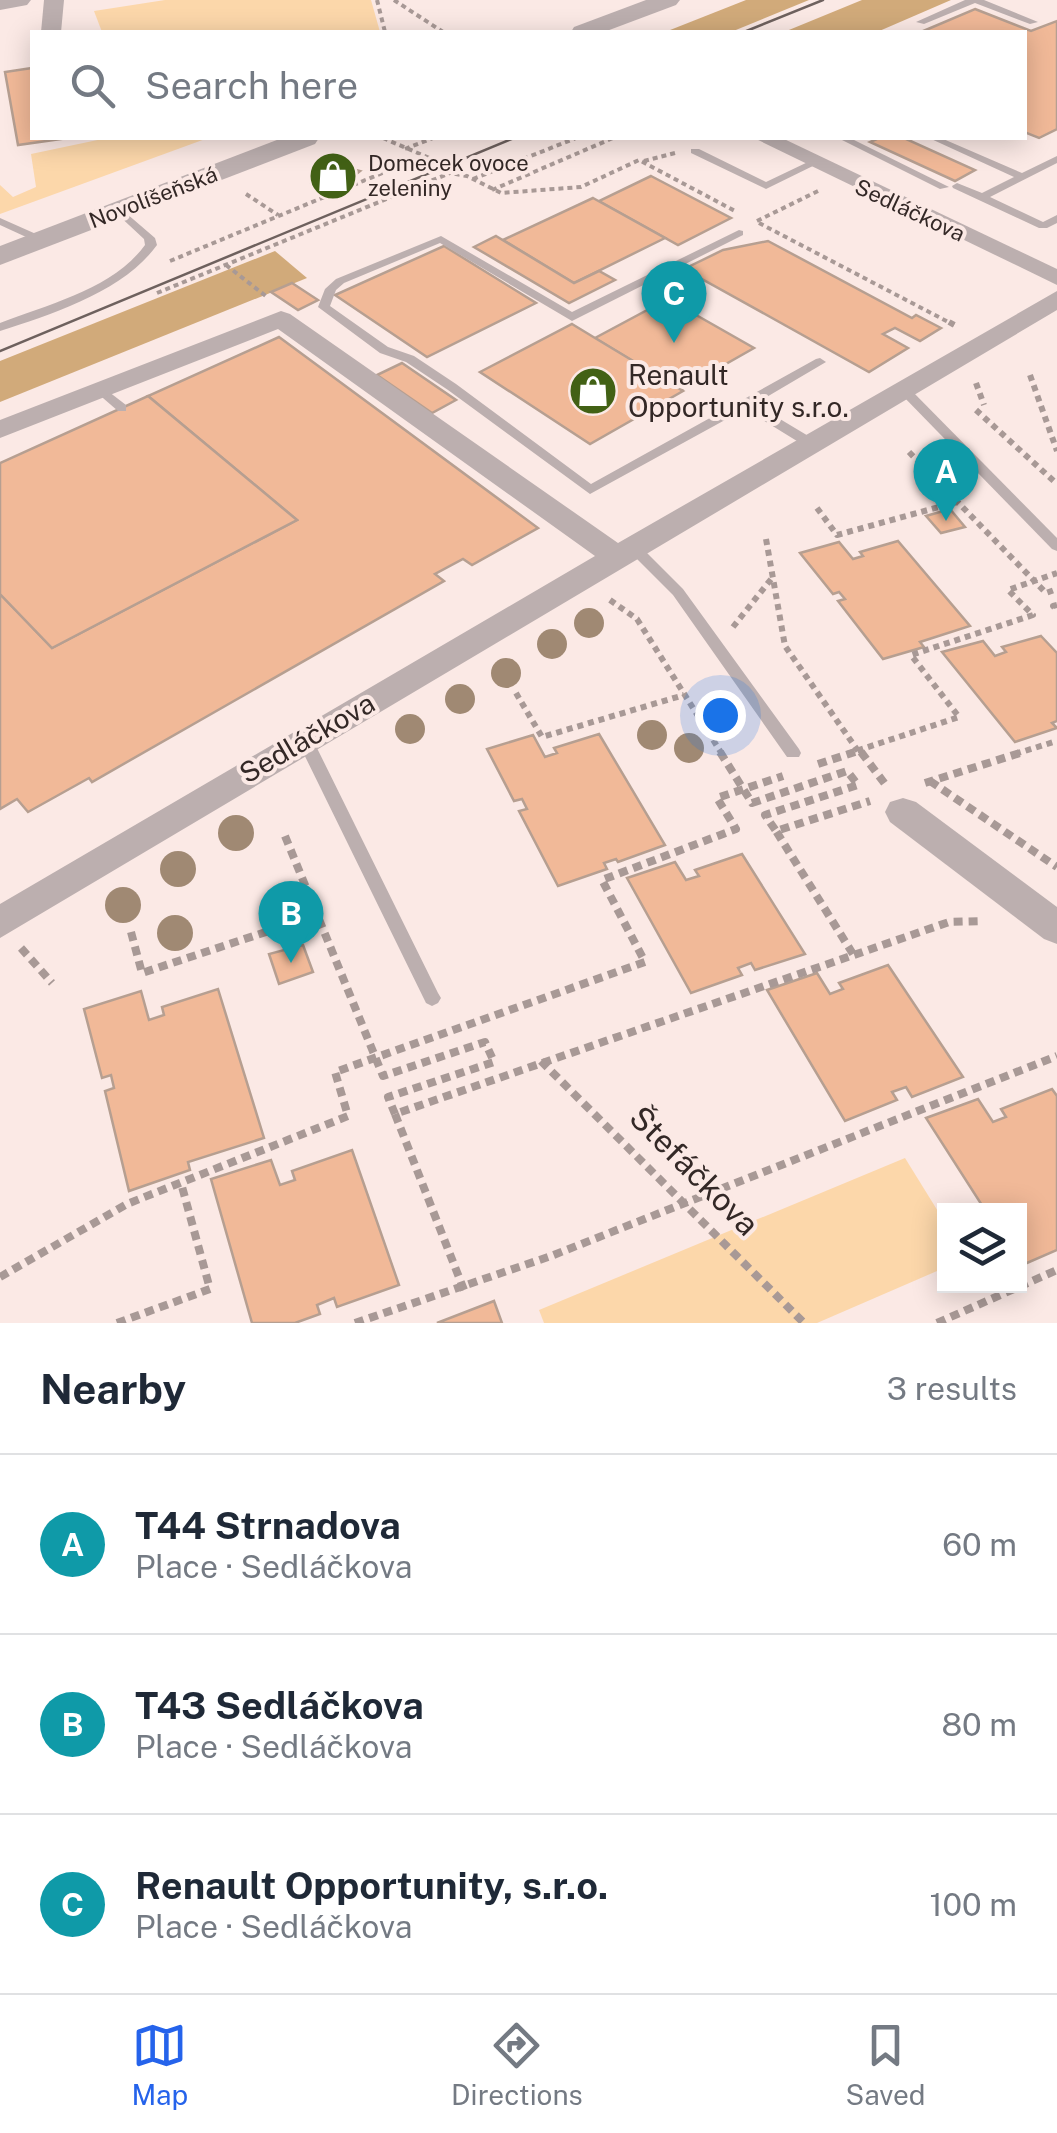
<!DOCTYPE html>
<meta charset="utf-8">
<style>
body{margin:0;font-family:"Public Sans",sans-serif;background:#f6f6f7;color:#1f2937}
.controls{position:absolute;right:30px;bottom:30px;display:grid;overflow:hidden;border-radius:0px;box-shadow:0 5px 25px #0003}
.controls button{width:90px;height:90px;display:grid;place-items:center;padding:0;border:0;border-bottom:2px solid #e0e1e3;background:#fff;color:#1f2937;font:50px sans-serif}
.you{position:absolute;left:720px;top:715px;width:35px;height:35px;margin:-25px;border:8px solid #fff;border-radius:50%;background:#1a73e8;box-shadow:0 0 0 15px #1a73e833}
.badge{display:grid;place-items:center;width:65px;height:65px;border-radius:50%;background:#2563eb;color:#fff;font-size:32px;font-weight:700}
.pin{position:absolute;translate:-50% -82px;filter:drop-shadow(0 2px 5px #0008)}
.pin::after{content:'';position:absolute;top:52px;width:35px;height:30px;background:inherit;clip-path:polygon(0 0,100% 0,50% 100%)}
.list{margin:0;padding:0;list-style:none}
h2{display:flex;justify-content:space-between;align-items:center;height:130px;margin:0;padding:0 40px;font-size:42px}
h2 small{font-size:32px;font-weight:400;color:#747a83}
.list li{display:grid;grid-template-columns:65px 1fr auto;gap:30px;align-items:center;box-sizing:border-box;height:180px;padding:0 40px;border-top:2px solid #e0e1e3}
.list b{display:block;font-size:38px;white-space:nowrap}
.list p{margin:0;font-size:32px;white-space:nowrap;color:#747a83}
.list em{font-size:32px;font-style:normal;color:#747a83}
.icon{flex:none;width:55px;height:55px;fill:none;stroke:currentColor;stroke-width:2;stroke-linecap:round;stroke-linejoin:round}
.map{position:relative;flex:none;width:1057px;height:1323px;overflow:hidden}
.search{position:absolute;background:#fff;box-shadow:0 5px 25px #0003;left:30px;right:30px;top:30px;height:110px;display:flex;align-items:center;gap:25px;box-sizing:border-box;padding:0 35px;border-radius:0px;color:#747a83;font-size:38px}
.sheet{height:670px;background:#fff}
nav{display:flex;justify-content:space-around;align-items:center;box-sizing:border-box;height:140px;border-top:2px solid #e0e1e3;background:#fff;font-size:28px;color:#747a83}
nav a{display:grid;justify-items:center;gap:5px}
nav .on{color:#2563eb}
.map>svg:first-child{display:block}
.green{fill:#fcd7aa}
.forest{fill:#d1aa7a}
.building{fill:#f1b998;stroke:#b69f91;stroke-width:2.5}
.lines{fill:none;stroke-linecap:round;stroke-linejoin:round}
.path-far2{stroke:#a89996;stroke-width:4;stroke-dasharray:5 4;stroke-linecap:butt}
.path-far1{stroke:#a89996;stroke-width:6;stroke-dasharray:6 5;stroke-linecap:butt}
.path{stroke:#a89996;stroke-width:8;stroke-dasharray:9 6;stroke-linecap:butt}
.service{fill:#bcafaf;fill-rule:evenodd}
.minor{fill:#bcafaf;fill-rule:evenodd}
.tertiary{fill:#bcafaf;fill-rule:evenodd}
.tram{stroke:#6e615e;stroke-width:2.5}
.tree{fill:#a08973}
.labels{text-anchor:middle;stroke-width:8;stroke-linejoin:round;paint-order:stroke}
.far-poi-label{font-size:22px;fill:#332826;stroke:#fbe9e5;text-anchor:start}
.far-street-label{font-size:22px;fill:#332826;stroke:#fbe9e5}
.poi-label{font-size:28px;fill:#332826;stroke:#fbe9e5;text-anchor:start}
.street-label{font-size:28px;fill:#332826;stroke:#fbe9e5}
.near-street-label{font-size:32px;fill:#332826;stroke:#fbe9e5}
</style>
<div class="map">
<svg width="1057" height="1323" viewBox="0 0 1057 1323">
<rect width="100%" height="100%" fill="#fbe9e5"/>
<!-- green -->
<g class="green">
<path d="M165 0H371L380 32H102L94 11Z"/>
<path d="M107 138H208L0 214V185L13 197 36 187 31 154Z"/>
<path d="M905 1158 944 1221V1268L817 1323H544L539 1310Z"/>
</g>
<!-- forest -->
<g class="forest">
<path d="M746 0H809L731 32H665Z"/>
<path d="M862 0H951L877 32H784Z"/>
<path d="M275 251 307 278 0 402V361Z"/>
</g>
<!-- building -->
<g class="building">
<path d="M975 9 1031 31 1057 21V129L1039 138 1024 132V32H921Z"/>
<path d="M32 68V138H68L18 145 5 72Z"/>
<path d="M879 138H904L975 170 955 181 870 142Z"/>
<path d="M348 168 360 171 342 185 335 182 325 188 312 183 328 171 339 174Z"/>
<path d="M651 176 731 218 678 245 599 201Z"/>
<path d="M593 198 665 238 574 283 503 240Z"/>
<path d="M496 236 574 283 599 271 615 280 569 303 474 247Z"/>
<path d="M768 241 912 318 916 315 941 328 920 341 895 328 883 334 908 348 869 372 684 269 723 250Z"/>
<path d="M444 246 536 303 427 357 335 295Z"/>
<path d="M292 283 318 300 298 310 271 292Z"/>
<path d="M668 299 754 348 680 390 595 338Z"/>
<path d="M572 324 595 338 683 391 590 444 480 372Z"/>
<path d="M279 337 538 528 472 565 463 559 435 574 444 581 92 782 89 778 28 812 17 799 0 809V594L52 648 297 520 148 396Z"/>
<path d="M402 363 456 400 432 413 377 375Z"/>
<path d="M148 396 297 520 52 648 0 594V463Z"/>
<path d="M950 509 965 527 941 533 926 516Z"/>
<path d="M898 541 970 626 920 642 924 647 883 659 838 601 845 599 839 592 833 594 800 553 839 542 853 559 863 556 860 552Z"/>
<path d="M1041 636 1057 653V721L1052 723 1057 728 1015 742 942 652 983 641 995 656 1006 652 1002 647Z"/>
<path d="M599 734 665 845 618 862 616 859 604 863 607 869 558 886 519 811 527 809 522 799 514 801 487 749 533 735 545 757 557 753 554 748Z"/>
<path d="M742 854 805 954 755 970 751 963 738 968 742 975 691 993 627 878 675 862 686 880 699 876 695 870Z"/>
<path d="M303 945 313 972 279 984 269 954Z"/>
<path d="M888 965 963 1077 912 1097 906 1087 892 1092 897 1100 845 1121 767 990 817 973 830 994 843 989 839 983Z"/>
<path d="M218 989 264 1138 188 1162 190 1170 129 1191 105 1091 114 1088 111 1075 102 1078 84 1009 141 991 149 1020 164 1015 162 1007Z"/>
<path d="M1052 1089 1057 1096V1250L1020 1266V1210H985L926 1118 978 1099 993 1122 1006 1117 1001 1109Z"/>
<path d="M352 1150 399 1285 337 1307 334 1298 317 1305 320 1314 295 1323H252L211 1179 271 1160 280 1185 295 1180 292 1171Z"/>
<path d="M494 1301 502 1323H437Z"/>
</g>
<g class="lines">
<!-- path-far2 -->
<g class="path-far2">
<path d="M377 0 385 32"/>
<path d="M394 0 443 32"/>
<path d="M383 138 434 160 450 173 467 176 501 193 581 187 639 160 735 211"/>
<path d="M405 149 433 138"/>
<path d="M644 161 675 153"/>
<path d="M473 179 576 138"/>
<path d="M492 190 613 138"/>
<path d="M246 194 278 215"/>
<path d="M757 221 818 191"/>
<path d="M759 223 954 325"/>
<path d="M170 261 421 157"/>
<path d="M226 265 267 297"/>
<path d="M157 293 450 173"/>
</g>
<!-- path-far1 -->
<g class="path-far1">
<path d="M949 322 956 326"/>
<path d="M1030 375 1057 451"/>
<path d="M976 383 984 405"/>
<path d="M976 410 1057 484"/>
<path d="M909 452 1046 593 1057 589"/>
<path d="M817 508 837 535 957 502"/>
<path d="M766 539 785 646 858 751"/>
<path d="M610 600 637 619 722 754"/>
<path d="M1057 605 1053 606 1057 610"/>
<path d="M733 627 772 578"/>
<path d="M516 693 542 737 684 695"/>
<path d="M860 750 863 754"/>
<path d="M847 754 959 717 911 655 1033 615 1008 590 1057 573"/>
<path d="M1015 754 1057 741"/>
</g>
<!-- path -->
<g class="path">
<path d="M720 752 752 803 847 771 858 785 765 815 776 831"/>
<path d="M861 752 885 784"/>
<path d="M818 764 855 752"/>
<path d="M930 781 1057 867"/>
<path d="M925 783 1023 752"/>
<path d="M285 836 383 1076 485 1042 494 1062 388 1097 395 1114"/>
<path d="M131 932 142 973 317 915"/>
<path d="M21 948 52 983"/>
<path d="M853 954 776 831 870 801"/>
<path d="M541 1061 804 1323"/>
<path d="M0 1277 127 1204 348 1116 335 1072 645 962 602 880 736 829 717 798 783 776"/>
<path d="M464 1290 395 1114 949 922 983 921"/>
<path d="M117 1323 210 1289 181 1183"/>
<path d="M355 1323 551 1256 1057 1056"/>
<path d="M937 1323 1057 1270"/>
</g>
<!-- service -->
<g class="service">
<path d="M965 0H984L1038 22 1030 24 975 3 924 24 916 22Z"/>
<path d="M838 138H850L949 187 940 189Z"/>
<path d="M929 138H941L1022 173 1057 156V163L990 197 1043 222 1057 215V223L1047 228H1039L953 188 952 186 957 183 982 193 1014 177Z"/>
<path d="M691 149H699L766 182 810 161 819 163 766 189 691 153Z"/>
<path d="M119 207 155 238 157 245C124 291 53 314 0 331V323C49 304 113 289 145 245L144 239 115 212 114 210Z"/>
<path d="M0 218 45 238 47 240 41 243 37 242 0 225Z"/>
<path d="M739 230 743 231V235L572 321 440 243 344 283 336 290 330 306 388 347 414 356 456 384 591 484 816 359 820 358 826 362 755 404 815 440 817 443 815 446H805L745 409 590 494 448 390 406 362 380 353 318 307 325 289 336 279 441 236 572 312Z"/>
<path d="M100 385 126 405V411H118L96 392V386Z"/>
<path d="M903 385 907 386 1057 538V551L1052 549 899 392V386Z"/>
<path d="M633 542 638 544 683 589 799 749 801 753 799 757H787L673 595 628 550 626 547Z"/>
<path d="M305 734 311 736 313 740 438 993 441 998 438 1003 432 1006 426 1003 297 740 299 736Z"/>
</g>
<!-- minor -->
<g class="minor">
<path d="M44 0H64L61 32H41Z"/>
<path d="M754 138H782L1057 269V285Z"/>
<path d="M1057 291V310L0 938V904L595 556 278 329 0 438V420L281 311 290 314 618 543Z"/>
<path d="M903 798 916 802 1057 907V944L1044 939 890 822 885 812 890 802Z"/>
</g>
<!-- tertiary -->
<g class="tertiary">
<path d="M0 0H31L27 5 0 10Z"/>
<path d="M646 0H680L676 5 604 32H571L574 27Z"/>
<path d="M282 138H319L315 144 0 265V246Z"/>
</g>
<!-- tram -->
<g class="tram">
<path d="M744 32 823 0"/>
<path d="M0 351 514 138"/>
</g>
</g>
<!-- trees -->
<g class="tree">
<circle cx="589" cy="623" r="15"/>
<circle cx="552" cy="644" r="15"/>
<circle cx="506" cy="673" r="15"/>
<circle cx="460" cy="699" r="15"/>
<circle cx="410" cy="729" r="15"/>
<circle cx="652" cy="735" r="15"/>
<circle cx="689" cy="748" r="15"/>
<circle cx="236" cy="833" r="18"/>
<circle cx="178" cy="869" r="18"/>
<circle cx="123" cy="905" r="18"/>
<circle cx="175" cy="933" r="18"/>
</g>
<!-- icons -->
<defs>
<g id="shop-disc" transform="scale(2.5)"><circle r="9.5" fill="#426115" stroke="#fbe9e5"/><path d="M-5-2.5h2.3a2.7 3.5 0 0 1 5.4 0H5L5.5 6h-11ZM-1.5-2.5h3a1.5 2.3 0 0 0-3 0Z" fill="#fff"/></g>
</defs>
<g fill-rule="evenodd">
<use href="#shop-disc" x="333" y="176"/>
<use href="#shop-disc" x="593" y="391"/>
</g>
<g class="labels">
<!-- far-poi labels -->
<g class="far-poi-label">
<text x="368" y="171">Domecek ovoce<tspan x="368" dy="25">zeleniny</tspan></text>
</g>
<!-- far-street labels -->
<g class="far-street-label">
<text transform="translate(153 197) rotate(-21)" y="8">Novolíšeňská</text>
<text transform="translate(910 210) rotate(25)" y="8">Sedláčkova</text>
</g>
<!-- poi labels -->
<g class="poi-label">
<text x="628" y="385">Renault<tspan x="628" dy="32">Opportunity s.r.o.</tspan></text>
</g>
<!-- street labels -->
<g class="street-label">
<text transform="translate(307 738) rotate(-30)" y="10">Sedláčkova</text>
</g>
<!-- near-street labels -->
<g class="near-street-label">
<text transform="translate(694 1171) rotate(45)" y="11">Štefáčkova</text>
</g>
</g>
</svg>
<div class="controls">
<button><svg class="icon" aria-label="layers" viewBox="0 0 24 24"><path d="M12 4l9 5-9 5-9-5zM3 14l9 5 9-5"/></svg></button>
</div>
<div class="you"></div>
<div class="pin badge" style="left:946px;top:521px;background:#0f9aa8">A</div>
<div class="pin badge" style="left:291px;top:963px;background:#0f9aa8">B</div>
<div class="pin badge" style="left:674px;top:343px;background:#0f9aa8">C</div>
<div class="search"><svg class="icon" aria-label="search" viewBox="0 0 24 24"><circle cx="10" cy="10" r="6"/><path d="M15 15l6 6"/></svg>Search here</div>
</div>
<section class="sheet">
<h2>Nearby<small>3 results</small></h2>
<ul class="list">
<li><span class="badge" style="background:#0f9aa8">A</span><div><b>T44 Strnadova</b><p>Place · Sedláčkova</p></div><em>60 m</em></li>
<li><span class="badge" style="background:#0f9aa8">B</span><div><b>T43 Sedláčkova</b><p>Place · Sedláčkova</p></div><em>80 m</em></li>
<li><span class="badge" style="background:#0f9aa8">C</span><div><b>Renault Opportunity, s.r.o.</b><p>Place · Sedláčkova</p></div><em>100 m</em></li>
</ul>
</section>
<nav>
<a class="on"><svg class="icon" aria-label="map" viewBox="0 0 24 24"><path d="M3 6l6-2 6 2 6-2v14l-6 2-6-2-6 2zM9 4v14M15 6v14"/></svg>Map</a>
<a><svg class="icon" aria-label="directions" viewBox="0 0 24 24"><path d="M12 3l9 9-9 9-9-9zM9 14v-3h6M13 9l2 2-2 2"/></svg>Directions</a>
<a><svg class="icon" aria-label="saved" viewBox="0 0 24 24"><path d="M7 4h10v16l-5-4-5 4z"/></svg>Saved</a>
</nav>
